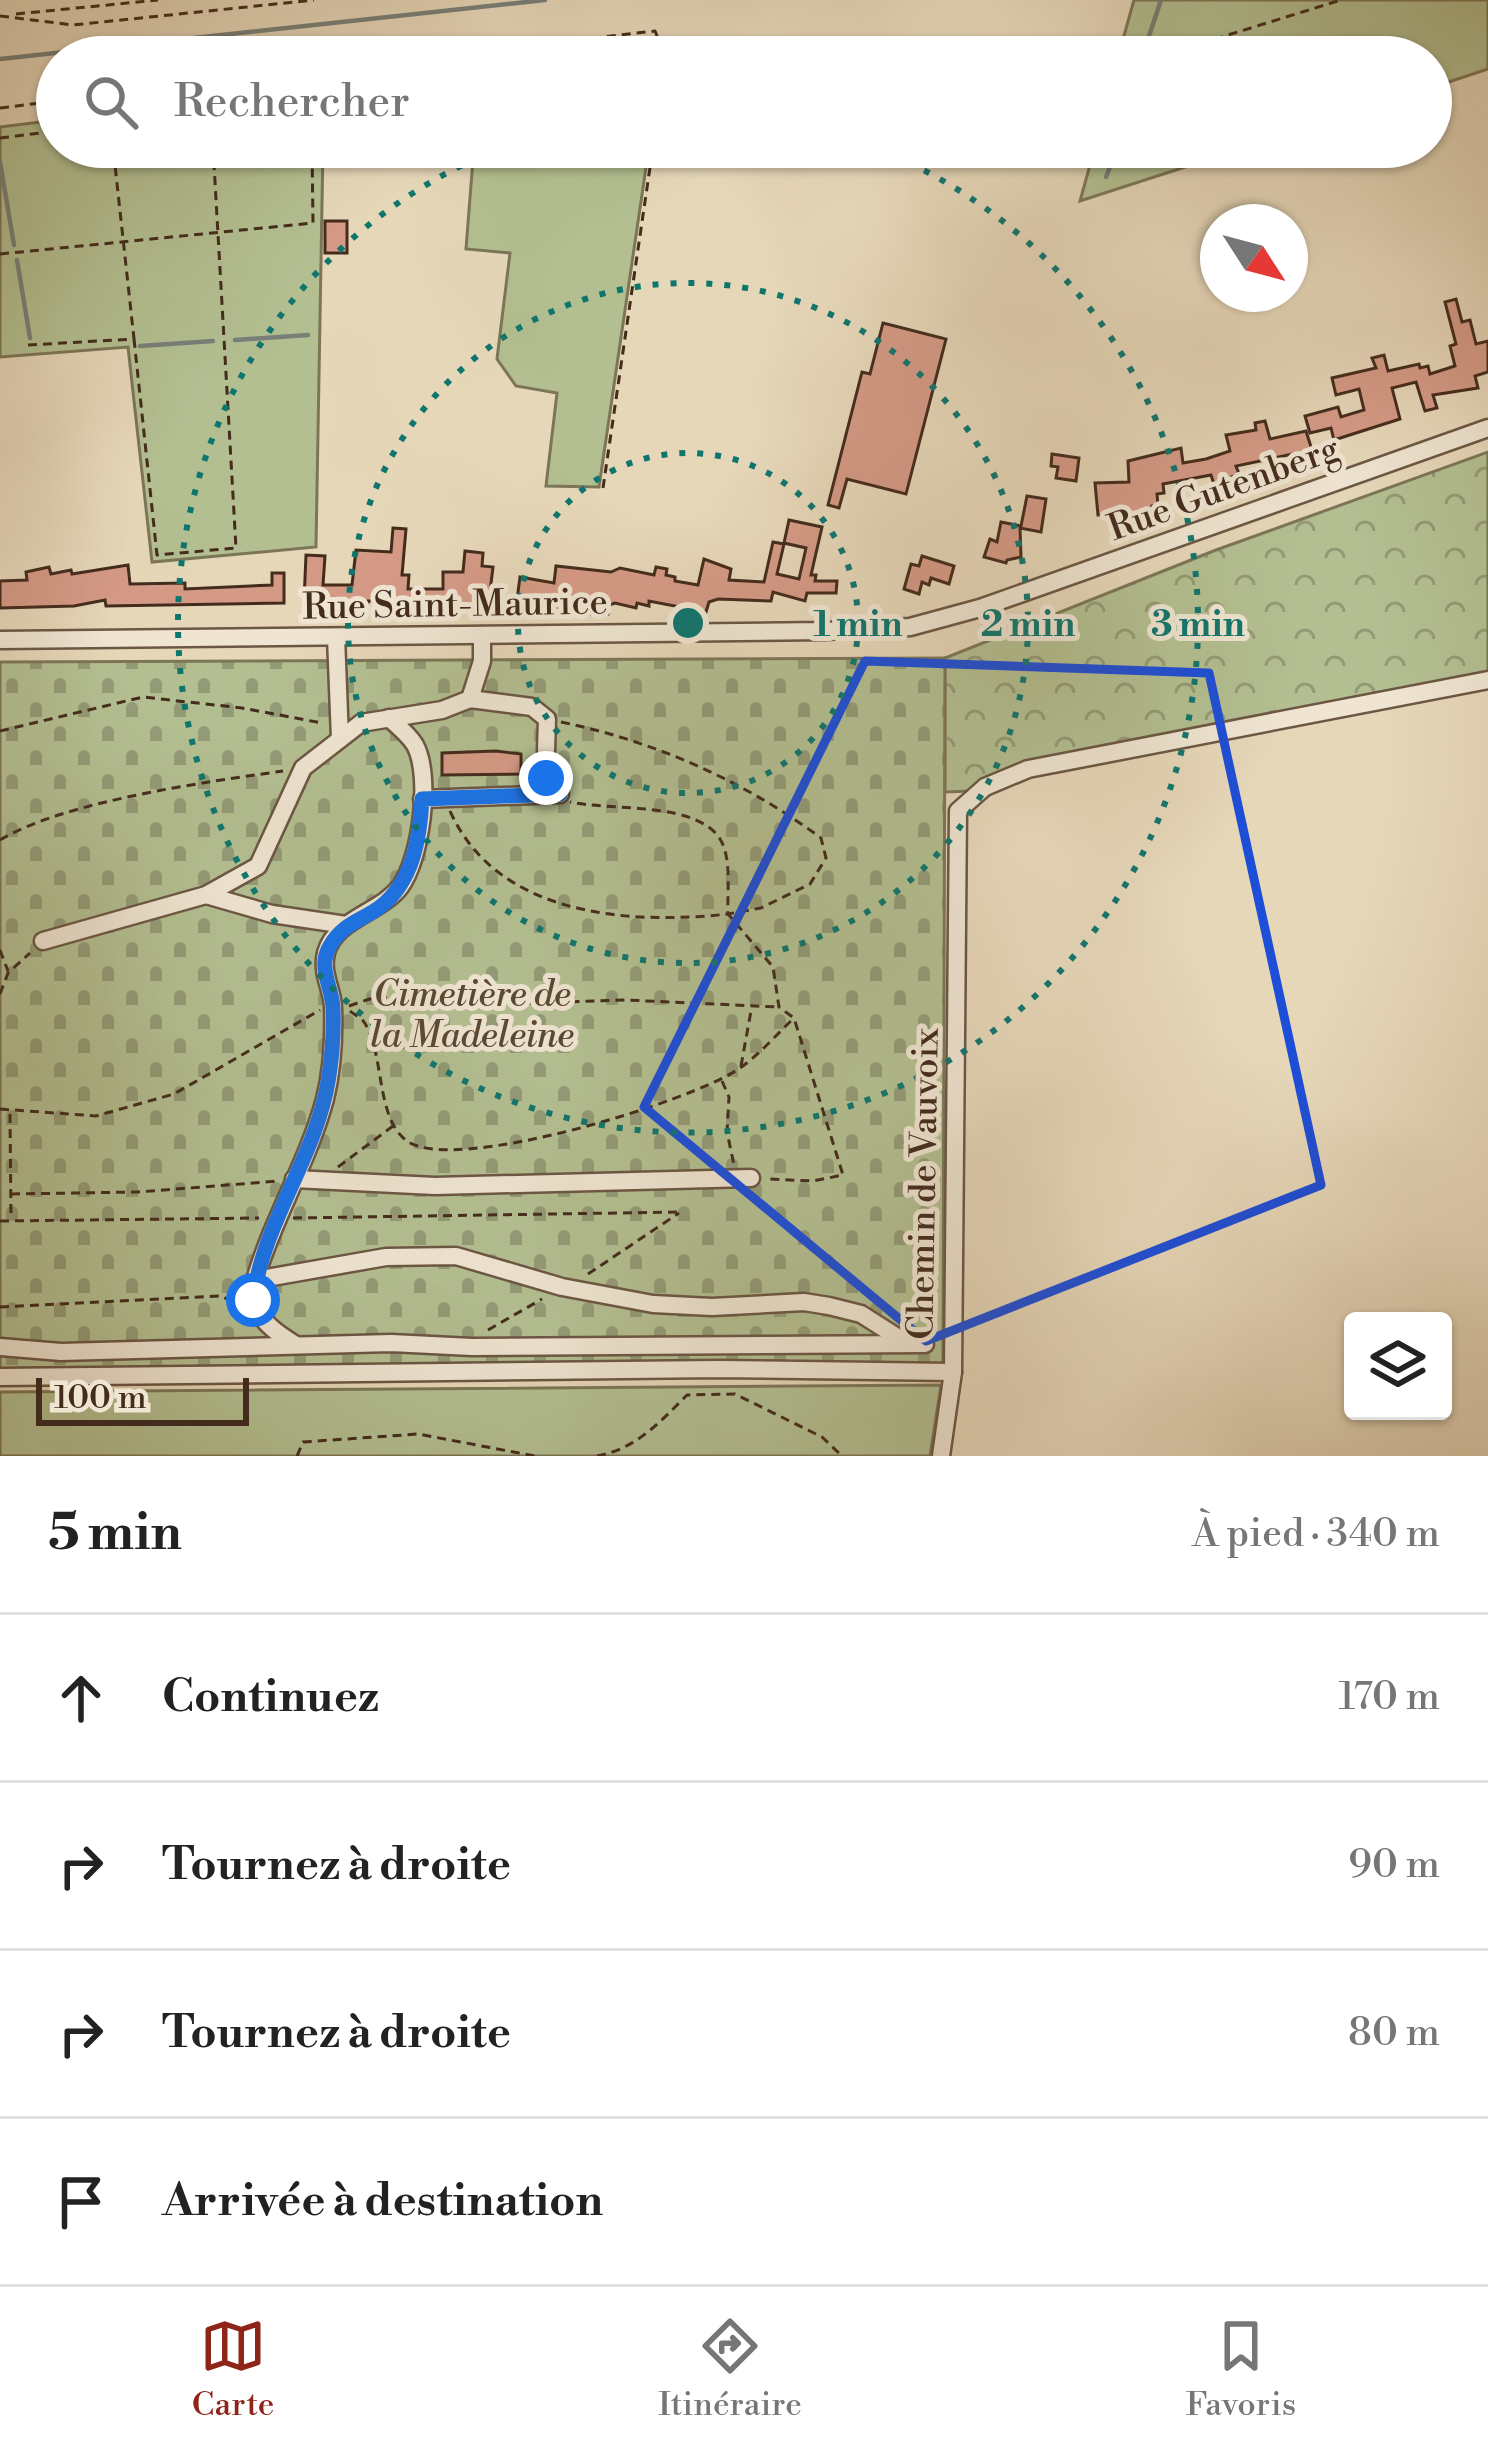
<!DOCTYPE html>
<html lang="fr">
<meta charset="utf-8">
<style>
body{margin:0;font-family:"Libre Bodoni",serif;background:#f2f2f2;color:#222}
.controls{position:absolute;right:36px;bottom:36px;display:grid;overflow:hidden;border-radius:12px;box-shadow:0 3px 9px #0004}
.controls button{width:108px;height:108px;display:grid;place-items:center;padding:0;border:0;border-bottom:3px solid #e0e0e0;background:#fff;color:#222;font:60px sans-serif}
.compass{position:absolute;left:1200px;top:204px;width:108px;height:108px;border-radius:50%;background:#fff;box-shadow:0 3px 9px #0004;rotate:126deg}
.scale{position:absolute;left:36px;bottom:30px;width:213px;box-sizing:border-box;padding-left:12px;border:6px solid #442c1d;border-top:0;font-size:33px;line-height:42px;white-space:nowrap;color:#442c1d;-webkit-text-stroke:9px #efe5d2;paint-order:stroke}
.stop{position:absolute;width:36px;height:36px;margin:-27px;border:9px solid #1a73e8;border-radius:50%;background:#fff}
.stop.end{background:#1a73e8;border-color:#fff;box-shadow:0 3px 12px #0008}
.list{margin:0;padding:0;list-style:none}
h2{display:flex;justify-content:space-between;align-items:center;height:156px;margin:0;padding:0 48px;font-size:51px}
h2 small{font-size:39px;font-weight:400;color:#767676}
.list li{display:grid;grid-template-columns:78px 1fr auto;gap:36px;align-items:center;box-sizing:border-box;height:168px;padding:0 48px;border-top:3px solid #e0e0e0}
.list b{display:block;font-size:45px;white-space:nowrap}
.list em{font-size:39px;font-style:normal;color:#767676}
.icon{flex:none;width:66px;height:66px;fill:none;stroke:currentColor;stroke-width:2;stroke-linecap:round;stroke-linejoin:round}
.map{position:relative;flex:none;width:1488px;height:1456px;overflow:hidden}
.search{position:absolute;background:#fff;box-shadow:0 3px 9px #0004;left:36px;right:36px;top:36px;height:132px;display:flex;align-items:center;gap:30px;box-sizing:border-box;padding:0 42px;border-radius:66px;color:#767676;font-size:45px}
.sheet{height:828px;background:#fff}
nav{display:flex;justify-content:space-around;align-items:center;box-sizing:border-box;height:168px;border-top:3px solid #e0e0e0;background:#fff;font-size:33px;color:#767676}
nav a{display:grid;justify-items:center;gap:6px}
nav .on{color:#8f2418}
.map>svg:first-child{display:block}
.green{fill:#b3bf91;stroke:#7c7657;stroke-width:3}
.forest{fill:url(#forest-crowns);stroke:#7c7657;stroke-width:3}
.cemetery{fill:url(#cemetery-stones);stroke:#7c7657;stroke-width:3}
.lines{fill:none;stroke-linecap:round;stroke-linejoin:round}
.stream{stroke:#778079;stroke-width:4.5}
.building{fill:#d59a86;stroke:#442c1d;stroke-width:3}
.minor-casing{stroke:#6c5744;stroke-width:21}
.path{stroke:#442c1d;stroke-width:3;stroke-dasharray:9 6;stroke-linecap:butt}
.minor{stroke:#efe5d2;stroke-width:16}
.route{stroke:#1a73e8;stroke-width:15}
.marked{fill:none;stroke:#1d4ed8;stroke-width:9;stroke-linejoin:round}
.ring{fill:none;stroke:#0f766e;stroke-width:6;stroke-dasharray:6 12}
.labels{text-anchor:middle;stroke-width:10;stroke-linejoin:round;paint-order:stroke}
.street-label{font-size:36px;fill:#442c1d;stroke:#efe5d2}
.park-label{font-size:36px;font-style:italic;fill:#5a4934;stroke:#efe5d2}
.centre{fill:#0f766e;stroke:#efe5d2;stroke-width:6}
.ring-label{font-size:36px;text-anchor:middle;font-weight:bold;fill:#0f766e;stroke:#efe5d2;stroke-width:10;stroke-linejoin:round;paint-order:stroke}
</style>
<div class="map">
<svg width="1488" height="1456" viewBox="0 0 1488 1456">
<defs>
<pattern id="forest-crowns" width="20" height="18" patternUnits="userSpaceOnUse" patternTransform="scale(3)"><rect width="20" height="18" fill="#b3bf91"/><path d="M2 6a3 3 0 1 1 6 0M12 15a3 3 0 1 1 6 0" fill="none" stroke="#939b76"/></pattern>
<pattern id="cemetery-stones" width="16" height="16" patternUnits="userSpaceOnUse" patternTransform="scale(3)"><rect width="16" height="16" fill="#b3bf91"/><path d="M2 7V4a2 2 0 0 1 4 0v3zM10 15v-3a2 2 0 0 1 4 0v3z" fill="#939b76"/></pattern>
</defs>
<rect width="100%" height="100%" fill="#e6d7b9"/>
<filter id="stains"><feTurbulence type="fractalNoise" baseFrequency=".00167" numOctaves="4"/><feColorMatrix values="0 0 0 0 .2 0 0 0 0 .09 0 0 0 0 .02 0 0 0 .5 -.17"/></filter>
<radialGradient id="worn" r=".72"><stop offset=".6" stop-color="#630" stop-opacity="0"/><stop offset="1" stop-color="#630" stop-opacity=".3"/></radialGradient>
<!-- green -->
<g class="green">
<path d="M1134 0H1488V69L1431 88V57H1118Z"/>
<path d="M57 120V147H323L316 547 152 562 128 347 0 357V127Z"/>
<path d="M474 147H649L599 487 546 486 557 393 516 386 497 359 510 253 466 249Z"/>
<path d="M1095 147H1247L1080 201Z"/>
<path d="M941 1385 930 1456H0V1392Z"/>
</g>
<!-- forest -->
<path class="forest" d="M1488 452V672L1035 763 971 791 945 792V658L1216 550Z"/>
<!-- cemetery -->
<path class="cemetery" d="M945 658 943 1365 0 1370V662Z"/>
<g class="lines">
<!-- stream -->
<g class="stream">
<path d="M1142 57 1161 0"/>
<path d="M0 59 545 0"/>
<path d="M0 162 14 245"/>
<path d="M1106 177 1118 147"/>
<path d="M17 260 30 338"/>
<path d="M235 340 308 335"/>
<path d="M140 346 213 341"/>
</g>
</g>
<!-- building -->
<g class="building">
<rect x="325" y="221" width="22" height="32"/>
<path d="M1456 299 1462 322 1470 320 1476 344 1488 341V372L1475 376 1478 388 1433 395 1437 408 1425 411 1416 382 1392 388 1400 419 1334 440 1331 428 1310 433 1305 416 1338 407 1341 417 1364 410 1359 389 1336 395 1332 378 1376 368 1372 358 1384 355 1388 371 1419 364 1420 368 1428 366 1430 374 1455 366 1450 346 1456 344 1445 302Z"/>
<path d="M883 323 946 339 906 494 847 479 839 508 828 505 862 372 870 374Z"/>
<path d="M1265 421 1270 439 1306 431 1312 450 1236 466 1239 474 1214 484 1211 475 1163 484 1164 493 1157 494 1158 505 1152 506 1153 514 1098 515 1095 483 1129 482 1128 461 1181 448 1183 463 1206 459 1230 451 1226 435 1256 430 1255 423Z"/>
<path d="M1052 454 1079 458 1076 481 1056 478 1058 467 1051 466Z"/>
<path d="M1027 496 1046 499 1041 532 1020 528 1021 557 1007 560 1006 563 984 557 990 539 997 542 1001 522 1021 526Z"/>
<path d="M789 520 822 527 811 575H816L815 581H837L836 593H807L805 601 773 592 771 601 718 599 709 602 706 612 649 601V606L637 603 636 608 615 603 609 605 608 614 515 615 520 577 554 583 556 566 611 572 620 568 654 575 656 567 667 569 666 575 675 577V581L698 585 704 559 731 569 729 580 764 582 773 542 784 544 777 574 799 579 806 548 784 543Z"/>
<path d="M393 528 406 529 402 575H409L408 589H443V572H463L465 551 483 553 482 566 493 567 488 608 400 610 401 601H368L367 610 344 611V601L304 602 306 555 325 556 323 585H352L356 550 391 552Z"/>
<path d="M922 556 954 566 949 584 931 578 929 585 922 582 919 594 904 589 911 564 919 566Z"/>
<path d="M128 565 130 584 185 583V589L272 585V573H284V603L106 606 105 600 74 606 0 608V581L27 580 26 572 49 567 51 574 71 570 72 574Z"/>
<path d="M496 751 521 754V774L442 775V753Z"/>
</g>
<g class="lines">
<!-- minor casing -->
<g class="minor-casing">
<g id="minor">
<path d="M336 637 340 739"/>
<path d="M0 640 825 631 910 627 980 608 1488 428"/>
<path d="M470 699 482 661V635"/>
<path d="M422 799 560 794"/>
<path d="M206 895 272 914 346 925"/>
<path d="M43 941 206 895 258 866 303 768 361 723 442 710 470 699 532 707 547 719 546 751"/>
<path d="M294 1179 435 1186 751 1178"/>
<path d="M255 1280 386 1257 456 1256 562 1287 653 1304 712 1307 804 1302 829 1306 861 1314 905 1342"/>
<path d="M296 1345C268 1328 251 1315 255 1280 273 1218 308 1162 325 1099 332 1071 334 1036 333 1007 332 988 321 974 326 953 335 919 380 913 400 887 421 859 432 776 415 745 409 735 398 726 389 718"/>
<path d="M0 1347 61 1352 391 1343 472 1347 925 1344"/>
<path d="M0 1377 718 1369 953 1372"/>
<path d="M941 1456 953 1372 958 811 985 787 1028 769 1488 680"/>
</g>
</g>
<!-- path -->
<g class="path">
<path d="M16 14 158 0"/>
<path d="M0 16 73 25 314 0"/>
<path d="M428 57 655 31 666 57"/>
<path d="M1157 57 1341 0"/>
<path d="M0 108 57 101"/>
<path d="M0 138 57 131"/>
<path d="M0 254 313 223 312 147"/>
<path d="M134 339 157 555 236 548 213 147"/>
<path d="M28 345 134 339 113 147"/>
<path d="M603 488 653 147"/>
<path d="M561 722C654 741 744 781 821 838L826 858 810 884 761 908 728 914C727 892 732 858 720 839 696 801 611 811 570 802"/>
<path d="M0 731 143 697 242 708 322 723"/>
<path d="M450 811C497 916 628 925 728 914L773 967 779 1007 794 1018 843 1175 813 1181 769 1179"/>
<path d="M0 840C65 801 206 782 283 771"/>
<path d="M0 950 8 971"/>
<path d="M0 994 8 973 30 953"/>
<path d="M349 1006C375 997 387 991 411 1007L626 1000 778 1007"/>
<path d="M350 1011C354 1015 361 1017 364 1022 385 1053 375 1118 407 1141 454 1175 694 1101 740 1068 760 1054 777 1034 794 1018"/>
<path d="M741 1066 751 1011"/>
<path d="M722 1081 729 1097 727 1132 734 1165"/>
<path d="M0 1109 96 1116 174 1094 320 1010"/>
<path d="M10 1114 11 1218"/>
<path d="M338 1167 393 1126"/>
<path d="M11 1194 138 1192 279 1181"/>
<path d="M293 1218 681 1212"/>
<path d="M0 1221 259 1218"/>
<path d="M588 1274 679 1213"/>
<path d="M0 1307 221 1296 238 1304"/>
<path d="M488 1330 542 1299"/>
<path d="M297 1456 303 1442 418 1434 535 1456"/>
<path d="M597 1456C636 1449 660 1422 687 1395L735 1394 822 1437 842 1456"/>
</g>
<!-- minor -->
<use href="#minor" class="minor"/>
</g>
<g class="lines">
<!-- route -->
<path class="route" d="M253 1300C263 1223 315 1158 328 1082 332 1058 334 1032 333 1008 332 986 317 967 330 946 342 924 361 921 380 907 413 882 420 838 422 799L560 794 546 778"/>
</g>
<!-- marked area -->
<path class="marked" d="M865 661 1209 673 1321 1185 926 1341 644 1107Z"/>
<!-- distance rings -->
<g class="ring">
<circle cx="688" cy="623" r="170"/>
<circle cx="688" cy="623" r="340"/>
<path d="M875 148A510 510 0 1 1 501 148"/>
</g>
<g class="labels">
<!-- street labels -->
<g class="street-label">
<text transform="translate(1223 487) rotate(-20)" y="13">Rue Gutenberg</text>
<text transform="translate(455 603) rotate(-1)" y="13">Rue Saint-Maurice</text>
<text transform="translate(922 1184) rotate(-89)" y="13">Chemin de Vauvoix</text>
</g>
<!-- park labels -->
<g class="park-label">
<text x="472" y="1006">Cimetière de<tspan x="472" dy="41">la Madeleine</tspan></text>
</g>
</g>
<circle cx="688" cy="623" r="18" class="centre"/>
<g class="ring-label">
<text x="858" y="636">1 min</text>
<text x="1028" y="636">2 min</text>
<text x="1198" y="636">3 min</text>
</g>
<rect width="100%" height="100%" filter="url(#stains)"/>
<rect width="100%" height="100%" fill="url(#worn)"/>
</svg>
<div class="controls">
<button><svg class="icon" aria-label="layers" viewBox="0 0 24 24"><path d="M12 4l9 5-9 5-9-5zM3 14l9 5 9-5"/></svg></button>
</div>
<svg class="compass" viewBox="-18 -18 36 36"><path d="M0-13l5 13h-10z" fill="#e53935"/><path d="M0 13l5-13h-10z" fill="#767676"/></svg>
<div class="scale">100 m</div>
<div class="stop" style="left:253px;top:1300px"></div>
<div class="stop end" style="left:546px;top:778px"></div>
<div class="search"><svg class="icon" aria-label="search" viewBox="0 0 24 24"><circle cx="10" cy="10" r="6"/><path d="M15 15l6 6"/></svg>Rechercher</div>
</div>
<section class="sheet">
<h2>5 min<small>À pied · 340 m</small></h2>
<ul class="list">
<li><svg class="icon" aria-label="ahead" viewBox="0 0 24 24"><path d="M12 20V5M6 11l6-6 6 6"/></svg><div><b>Continuez</b></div><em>170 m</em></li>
<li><svg class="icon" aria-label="right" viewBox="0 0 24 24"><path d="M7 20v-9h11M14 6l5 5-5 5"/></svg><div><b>Tournez à droite</b></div><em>90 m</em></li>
<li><svg class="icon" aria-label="right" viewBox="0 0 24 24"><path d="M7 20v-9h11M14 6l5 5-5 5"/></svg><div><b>Tournez à droite</b></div><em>80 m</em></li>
<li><svg class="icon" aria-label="arrive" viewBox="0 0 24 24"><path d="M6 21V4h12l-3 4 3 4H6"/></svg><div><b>Arrivée à destination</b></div></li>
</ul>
</section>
<nav>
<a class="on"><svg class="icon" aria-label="map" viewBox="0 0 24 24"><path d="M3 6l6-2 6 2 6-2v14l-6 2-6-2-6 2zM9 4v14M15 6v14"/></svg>Carte</a>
<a><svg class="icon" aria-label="directions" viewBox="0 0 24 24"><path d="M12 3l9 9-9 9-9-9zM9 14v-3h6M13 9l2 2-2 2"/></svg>Itinéraire</a>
<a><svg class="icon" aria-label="saved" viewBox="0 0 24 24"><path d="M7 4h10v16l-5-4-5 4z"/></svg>Favoris</a>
</nav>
